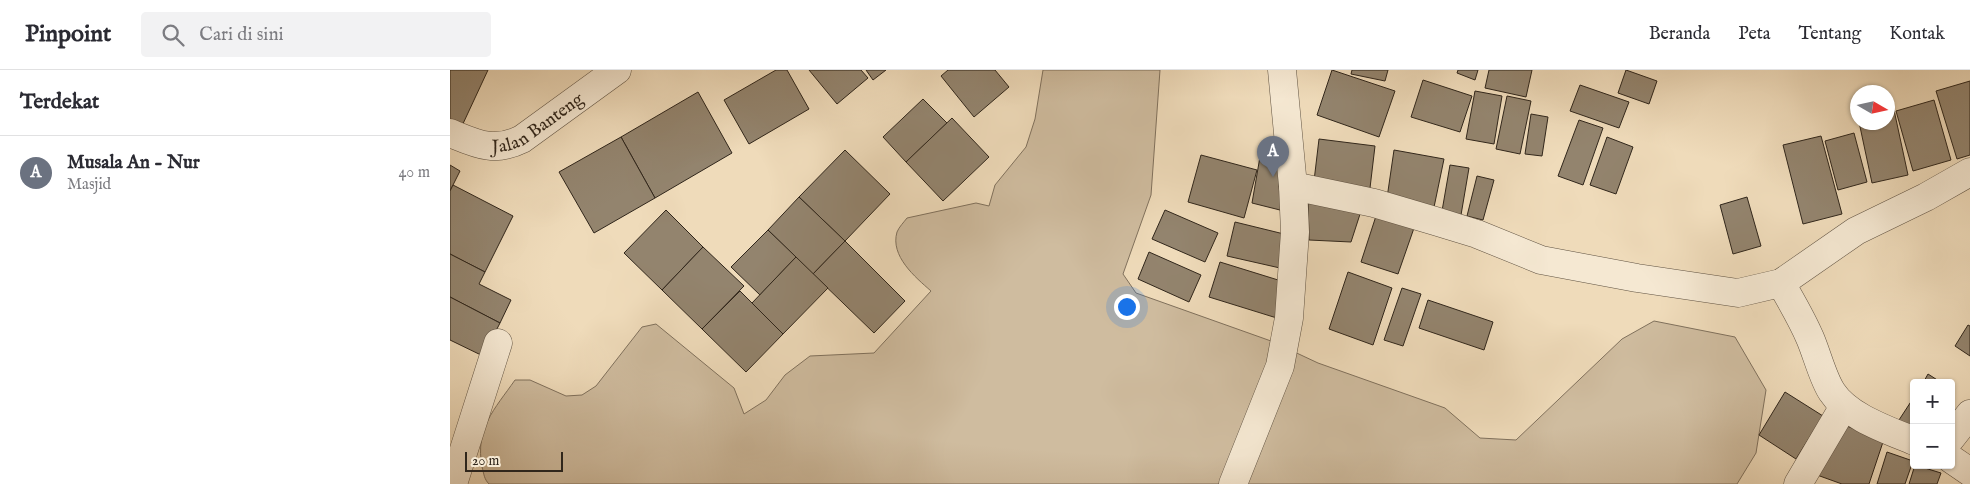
<!DOCTYPE html>
<html lang="id">
<meta charset="utf-8">
<style>
body{margin:0;font-family:"IM FELL English",serif;background:#f2f2f3;color:#2b2b33}
.controls{position:absolute;right:15px;bottom:15px;display:grid;overflow:hidden;border-radius:5px;box-shadow:0 1px 4px #0004}
.controls button{width:45px;height:45px;display:grid;place-items:center;padding:0;border:0;border-bottom:1px solid #e1e1e2;background:#fff;color:#2b2b33;font:25px sans-serif}
.compass{position:absolute;left:1400px;top:15px;width:45px;height:45px;border-radius:50%;background:#fff;box-shadow:0 1px 4px #0004;rotate:99deg}
.scale{position:absolute;left:15px;bottom:12px;width:98px;box-sizing:border-box;padding-left:5px;border:2px solid #30261b;border-top:0;font-size:14px;line-height:18px;white-space:nowrap;color:#30261b;-webkit-text-stroke:4px #f5e8d2;paint-order:stroke}
.you{position:absolute;left:676px;top:236px;width:18px;height:18px;margin:-12px;border:4px solid #fff;border-radius:50%;background:#1a73e8;box-shadow:0 0 0 8px #1a73e833}
.badge{display:grid;place-items:center;width:32px;height:32px;border-radius:50%;background:#8f2418;color:#fff;font-size:16px;font-weight:700}
.pin{position:absolute;translate:-50% -41px;filter:drop-shadow(0 1px 2px #0008)}
.pin::after{content:'';position:absolute;top:26px;width:18px;height:15px;background:inherit;clip-path:polygon(0 0,100% 0,50% 100%)}
.list{margin:0;padding:0;list-style:none}
h2{display:flex;justify-content:space-between;align-items:center;height:65px;margin:0;padding:0 20px;font-size:21px}
h2 small{font-size:16px;font-weight:400;color:#7c7c81}
.list li{display:grid;grid-template-columns:32px 1fr auto;gap:15px;align-items:center;box-sizing:border-box;height:75px;padding:0 20px;border-top:1px solid #e1e1e2}
.list b{display:block;font-size:19px;white-space:nowrap}
.list p{margin:0;font-size:16px;white-space:nowrap;color:#7c7c81}
.list em{font-size:16px;font-style:normal;color:#7c7c81}
.icon{flex:none;width:28px;height:28px;fill:none;stroke:currentColor;stroke-width:2;stroke-linecap:round;stroke-linejoin:round}
.map{position:relative;flex:none;width:1520px;height:414px;overflow:hidden}
header{display:flex;align-items:center;gap:30px;box-sizing:border-box;height:70px;padding:0 25px;background:#fff;border-bottom:1px solid #e1e1e2}
header strong{font-size:24px}
nav{display:flex;gap:28px;margin-inline-start:auto;font-size:18px}
.search{width:350px;height:45px;background:#f2f2f3;display:flex;align-items:center;gap:12px;box-sizing:border-box;padding:0 18px;border-radius:5px;color:#7c7c81;font-size:19px}
main{display:flex}
aside{flex:1;background:#fff}
.map>svg:first-child{display:block}
.green{fill:#cfbc9f;stroke:#80715d}
.building{fill:#93846e;stroke:#30261b}
.lines{fill:none;stroke-linecap:round;stroke-linejoin:round}
.minor-casing{stroke:#605343;stroke-width:29}
.minor{stroke:#f5e8d2;stroke-width:28}
.labels{text-anchor:middle;stroke-width:4.5;stroke-linejoin:round;paint-order:stroke}
.street-label{font-size:18px;fill:#30261b;stroke:#f5e8d2}
</style>
<header>
<strong>Pinpoint</strong>
<div class="search"><svg class="icon" aria-label="search" viewBox="0 0 24 24"><circle cx="10" cy="10" r="6"/><path d="M15 15l6 6"/></svg>Cari di sini</div>
<nav><a>Beranda</a><a>Peta</a><a>Tentang</a><a>Kontak</a></nav>
</header>
<main>
<aside>
<h2>Terdekat<small></small></h2>
<ul class="list">
<li><span class="badge" style="background:#6b7280">A</span><div><b>Musala An - Nur</b><p>Masjid</p></div><em>40 m</em></li>
</ul>
</aside>
<div class="map">
<svg width="1520" height="414" viewBox="0 0 1520 414">
<rect width="100%" height="100%" fill="#efdbba"/>
<filter id="stains"><feTurbulence type="fractalNoise" baseFrequency=".004" numOctaves="4"/><feColorMatrix values="0 0 0 0 .2 0 0 0 0 .09 0 0 0 0 .02 0 0 0 .5 -.17"/></filter>
<radialGradient id="worn" r=".72"><stop offset=".6" stop-color="#630" stop-opacity="0"/><stop offset="1" stop-color="#630" stop-opacity=".3"/></radialGradient>
<!-- green -->
<path class="green" d="M593 0H710L701 125 673 204 686 223 821 271 868 293 995 338 1030 368 1066 370 1172 269 1204 251 1285 267 1316 320 1306 383 1287 414H39C34 409 34 404 32 397 25 358 44 340 65 310H80L116 326 132 325 146 316 192 257 206 254 284 318 294 344 316 330 335 305 360 286 424 283 481 221C465 207 440 186 447 162 449 157 454 152 457 148L526 133 539 136 545 115 576 77 585 49Z"/>
<!-- building -->
<g class="building">
<path d="M0 0H38L11 58 0 52Z"/>
<path d="M326 0H337L359 39 299 74 274 30Z"/>
<path d="M359 0H411L418 8 387 34Z"/>
<path d="M416 0H436L423 10Z"/>
<path d="M498 0H545L559 17 524 47 491 6Z"/>
<path d="M882 0 945 21 929 67 867 45Z"/>
<path d="M902 0H938L935 11 901 4Z"/>
<path d="M1008 0H1028L1025 10 1007 3Z"/>
<path d="M1039 0H1082L1076 27 1035 18Z"/>
<path d="M1176 0 1207 11 1199 34 1168 23Z"/>
<path d="M973 10 1022 26 1010 62 961 47Z"/>
<path d="M1520 11V85L1507 89 1486 21Z"/>
<path d="M1130 15 1179 32 1169 58 1120 41Z"/>
<path d="M1025 21 1052 26 1044 74 1016 69Z"/>
<path d="M248 22 282 83 205 128 171 67Z"/>
<path d="M1057 26 1081 31 1070 84 1046 79Z"/>
<path d="M473 29 497 53 456 92 433 67Z"/>
<path d="M1484 30 1501 90 1463 101 1446 41Z"/>
<path d="M1444 40 1458 105 1422 113 1409 52H1438V41Z"/>
<path d="M1081 44 1098 47 1092 86 1075 84Z"/>
<path d="M502 48 539 87 493 131 456 92Z"/>
<path d="M1129 50 1153 58 1133 115 1108 106Z"/>
<path d="M1404 63 1417 112 1388 120 1375 71Z"/>
<path d="M1371 66 1392 144 1353 154 1333 75Z"/>
<path d="M171 67 205 128 144 163 109 102Z"/>
<path d="M1157 67 1183 77 1166 124 1140 115Z"/>
<path d="M869 69 925 76 920 118 864 111Z"/>
<path d="M836 76 842 143 802 133 811 81Z"/>
<path d="M395 80 440 124 395 171 349 127Z"/>
<path d="M944 80 994 89 983 142 937 128Z"/>
<path d="M751 85 807 100 794 148 738 132Z"/>
<path d="M0 95 10 101 0 121Z"/>
<path d="M1000 95 1019 98 1011 145 992 141Z"/>
<path d="M1027 106 1044 110 1033 150 1017 146Z"/>
<path d="M3 115 63 146 35 202 0 184V121Z"/>
<path d="M349 127 395 171 363 204 318 160Z"/>
<path d="M1297 127 1311 176 1283 184 1270 135Z"/>
<path d="M858 128 912 138 901 172 859 170Z"/>
<path d="M216 140 253 177 212 220 174 183Z"/>
<path d="M715 140 768 163 755 192 702 169Z"/>
<path d="M926 146 964 158 948 204 911 192Z"/>
<path d="M785 152 838 165 830 198 777 186Z"/>
<path d="M318 160 346 187 310 225 281 197Z"/>
<path d="M395 171 455 231 424 263 363 204Z"/>
<path d="M253 177 294 216 252 259 212 220Z"/>
<path d="M699 182 751 205 739 232 688 209Z"/>
<path d="M0 184 35 202 29 214 61 230 50 253 0 227Z"/>
<path d="M346 187 378 218 333 264 302 233Z"/>
<path d="M770 192 841 214 830 249 759 227Z"/>
<path d="M898 202 942 218 923 275 879 259Z"/>
<path d="M952 218 971 224 953 276 934 270Z"/>
<path d="M290 221 333 264 296 302 252 259Z"/>
<path d="M0 227 50 253 33 286 0 270Z"/>
<path d="M978 230 1043 252 1034 280 969 258Z"/>
<path d="M1518 255 1520 256V286L1505 276Z"/>
<path d="M1478 304 1492 313H1473Z"/>
<path d="M1335 322 1373 346 1346 389 1309 365Z"/>
<path d="M1464 327V359L1449 350Z"/>
<path d="M1385 352 1434 369 1419 414H1392L1367 405Z"/>
<path d="M1437 382 1463 391 1455 414H1427Z"/>
<path d="M1465 395 1491 403 1487 414H1459Z"/>
</g>
<g class="lines">
<!-- minor casing -->
<g class="minor-casing">
<g id="minor">
<path id="s1" d="M0 63C27 74 44 83 72 69L167 0"/>
<path d="M843 116 924 133 985 151 1027 164 1091 190 1187 208 1288 223 1331 213 1406 161 1476 127 1520 102"/>
<path d="M1331 213C1341 231 1352 249 1360 268 1367 284 1373 309 1382 322 1398 347 1438 360 1464 371"/>
<path d="M1501 368 1520 344"/>
<path d="M1501 389 1520 402"/>
<path d="M3 414 48 273"/>
<path d="M783 414 830 296 839 248 845 162 843 116 832 0"/>
<path d="M1348 414 1394 336"/>
</g>
</g>
<!-- minor -->
<use href="#minor" class="minor"/>
</g>
<g class="labels">
<!-- street labels -->
<g class="street-label">
<text dy="6" stroke="none"><textPath href="#s1" startOffset="96">Jalan Banteng</textPath></text>
</g>
</g>
<rect width="100%" height="100%" filter="url(#stains)"/>
<rect width="100%" height="100%" fill="url(#worn)"/>
</svg>
<div class="controls">
<button>+</button>
<button>−</button>
</div>
<svg class="compass" viewBox="-18 -18 36 36"><path d="M0-13l5 13h-10z" fill="#e53935"/><path d="M0 13l5-13h-10z" fill="#7c7c81"/></svg>
<div class="scale">20 m</div>
<div class="you"></div>
<div class="pin badge" style="left:823px;top:107px;background:#6b7280">A</div>
</div>
</main>
